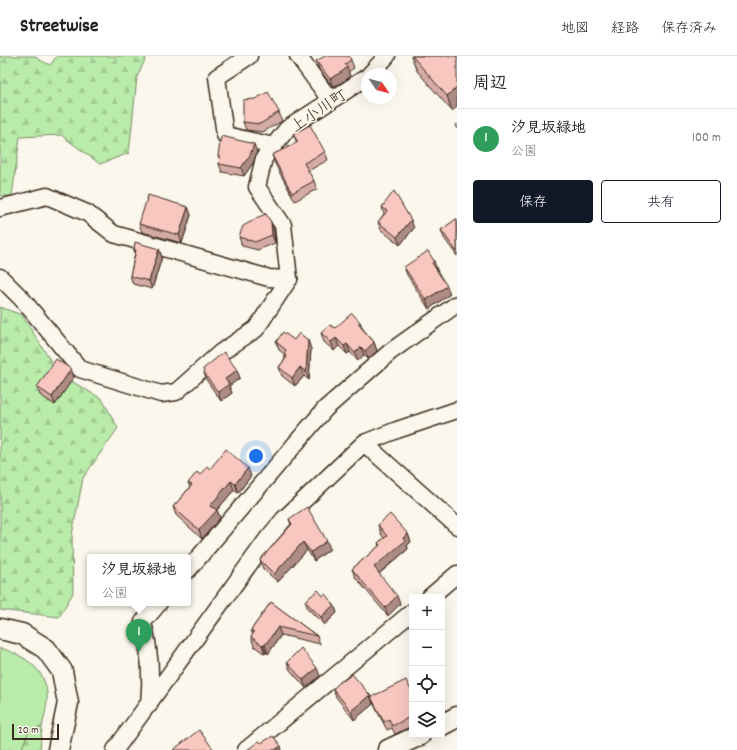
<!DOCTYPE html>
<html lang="ja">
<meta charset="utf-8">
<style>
body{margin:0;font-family:Dekko,"Klee One",sans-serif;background:#f6f6f6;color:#202124}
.controls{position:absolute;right:12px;bottom:12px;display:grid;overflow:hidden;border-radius:4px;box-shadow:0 4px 16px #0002}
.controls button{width:36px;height:36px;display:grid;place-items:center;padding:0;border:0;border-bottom:1px solid #e0e0e0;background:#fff;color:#202124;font:20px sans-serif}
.compass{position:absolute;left:361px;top:12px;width:36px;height:36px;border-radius:50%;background:#fff;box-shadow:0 4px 16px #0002;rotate:125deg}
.scale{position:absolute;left:12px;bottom:10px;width:47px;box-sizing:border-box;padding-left:4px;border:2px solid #3b2a1e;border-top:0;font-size:11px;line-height:14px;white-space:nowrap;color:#3b2a1e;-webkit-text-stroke:3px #fbf7ec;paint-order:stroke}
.you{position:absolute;left:256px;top:400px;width:14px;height:14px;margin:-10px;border:3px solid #fff;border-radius:50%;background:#1a73e8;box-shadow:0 0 0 6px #1a73e833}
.badge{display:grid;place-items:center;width:26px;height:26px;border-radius:50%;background:#111827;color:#fff;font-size:13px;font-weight:700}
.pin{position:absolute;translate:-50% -33px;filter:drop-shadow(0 1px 2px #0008)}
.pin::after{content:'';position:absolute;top:21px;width:14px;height:12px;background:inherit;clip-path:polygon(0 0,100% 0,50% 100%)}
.popup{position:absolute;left:87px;top:498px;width:104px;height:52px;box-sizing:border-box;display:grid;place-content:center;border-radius:4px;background:#fff;filter:drop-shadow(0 1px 3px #0005);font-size:13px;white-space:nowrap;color:#757577}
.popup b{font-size:15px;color:#202124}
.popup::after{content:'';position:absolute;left:50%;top:100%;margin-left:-8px;border:8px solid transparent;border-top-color:#fff}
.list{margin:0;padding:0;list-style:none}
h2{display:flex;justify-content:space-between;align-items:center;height:52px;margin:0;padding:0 16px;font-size:17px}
h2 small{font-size:13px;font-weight:400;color:#757577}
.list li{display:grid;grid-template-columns:26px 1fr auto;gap:12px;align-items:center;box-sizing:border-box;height:60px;padding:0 16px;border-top:1px solid #e0e0e0}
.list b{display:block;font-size:15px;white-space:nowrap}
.list p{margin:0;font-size:13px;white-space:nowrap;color:#757577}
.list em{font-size:13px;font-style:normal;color:#757577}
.actions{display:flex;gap:8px;padding:12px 16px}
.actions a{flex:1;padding:9px 0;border:1px solid #111827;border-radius:4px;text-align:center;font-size:14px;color:#111827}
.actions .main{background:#111827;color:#fff}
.icon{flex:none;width:22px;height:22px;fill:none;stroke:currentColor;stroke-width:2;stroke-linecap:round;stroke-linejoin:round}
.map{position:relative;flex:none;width:457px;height:694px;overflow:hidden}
header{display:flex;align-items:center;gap:24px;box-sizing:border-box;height:56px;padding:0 20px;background:#fff;border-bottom:1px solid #e0e0e0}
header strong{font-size:19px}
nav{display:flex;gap:22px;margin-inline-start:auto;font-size:14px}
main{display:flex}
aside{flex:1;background:#fff}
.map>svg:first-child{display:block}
.green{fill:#b9ebab;stroke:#7a8a64}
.forest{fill:url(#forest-firs);stroke:#7a8a64}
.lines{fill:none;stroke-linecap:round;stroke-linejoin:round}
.minor-casing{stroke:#3b2a1e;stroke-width:19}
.tertiary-casing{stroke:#3b2a1e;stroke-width:23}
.minor{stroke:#fbf7ec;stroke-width:16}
.tertiary{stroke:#fbf7ec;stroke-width:20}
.wall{fill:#d5aca5;stroke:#3b2a1e}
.shaded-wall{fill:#ae8c86;stroke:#3b2a1e}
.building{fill:#f8c8c0;stroke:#3b2a1e}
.labels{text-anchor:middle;stroke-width:3;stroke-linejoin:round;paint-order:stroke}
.street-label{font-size:16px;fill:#3b2a1e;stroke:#fbf7ec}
</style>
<header>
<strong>Streetwise</strong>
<nav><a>地図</a><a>経路</a><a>保存済み</a></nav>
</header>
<main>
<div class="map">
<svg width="457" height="694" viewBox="0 0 457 694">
<defs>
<pattern id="forest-firs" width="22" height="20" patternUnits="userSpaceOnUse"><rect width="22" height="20" fill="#b9ebab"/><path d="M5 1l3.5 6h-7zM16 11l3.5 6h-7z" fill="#a0ca93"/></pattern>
</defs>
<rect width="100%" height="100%" fill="#fbf7ec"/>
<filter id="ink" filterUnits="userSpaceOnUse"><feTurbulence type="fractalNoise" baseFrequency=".025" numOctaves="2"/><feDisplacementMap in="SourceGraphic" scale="8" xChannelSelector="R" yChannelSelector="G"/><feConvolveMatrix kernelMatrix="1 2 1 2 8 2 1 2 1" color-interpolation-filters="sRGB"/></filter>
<g filter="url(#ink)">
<!-- green -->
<path class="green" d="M0 592C22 598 45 612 47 637 48 648 44 661 42 671L29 675 21 694H0Z"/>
<!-- forest -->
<g class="forest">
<path d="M0 0H35L38 3 50 9 57 0H147L137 21 129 97 100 108 61 79 20 81 12 140H0Z"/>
<path d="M0 251 22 259 59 318 102 343 118 372 83 422 72 479 73 537 59 561 0 554Z"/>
<path d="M42 671 40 694H21L29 675Z"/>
</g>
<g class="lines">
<!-- minor casing -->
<g class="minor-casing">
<g id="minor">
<path d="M249 0 217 21 225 79 274 90"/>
<path d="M298 0 331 45"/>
<path d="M370 18 387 0"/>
<path d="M0 152 47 140 87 157 114 178 269 222 289 223"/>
<path d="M0 221 22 243 80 313 161 338 176 336 220 297 256 273 289 223"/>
<path d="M289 223 283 169 257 131 264 102 287 73 367 21"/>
<path d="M364 387 457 470"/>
<path d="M188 514 325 353 390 296 457 248"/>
<path d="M430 541 457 518"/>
<path d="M149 649C152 620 150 594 143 566L159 547"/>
<path d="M115 694 268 482 284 463 364 387 397 374 457 354"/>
<path d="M246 694 412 556"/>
</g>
</g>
<!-- tertiary casing -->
<g class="tertiary-casing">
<g id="tertiary">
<path d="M0 573 22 578 46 593 62 615 68 647 58 694"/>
<path d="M442 669 457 661"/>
<path d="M388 694 420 679"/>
</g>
</g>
<!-- minor -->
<use href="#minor" class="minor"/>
<!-- tertiary -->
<use href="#tertiary" class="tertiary"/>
</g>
<!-- wall -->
<g class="wall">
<path d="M411 0H457L452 55 417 15Z"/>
<path d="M351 4 354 12 348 16 350 20 346 24 333 31 319 13 316 5Z"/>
<path d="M279 56 282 65 263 76 246 74 243 66Z"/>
<path d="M293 78 325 96 328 104 308 115 314 125 317 133 295 145 275 108 272 99 297 87Z"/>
<path d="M257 96 253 107 244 120 222 116 219 108 220 104 218 100Z"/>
<path d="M188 151 191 159 182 187 142 176 139 168Z"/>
<path d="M382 151 414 172 400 189 381 174 378 166 384 158Z"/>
<path d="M457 163V200L444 182 441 174Z"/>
<path d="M274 175 275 187 258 194 242 190 239 181Z"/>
<path d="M159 193 162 201 152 233 133 228 130 220 135 197 134 194Z"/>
<path d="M404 211 437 214 450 238 429 253 407 219Z"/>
<path d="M360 266 363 273 374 286 377 295 368 303 364 299 358 305 350 296 347 298 339 290 334 295 324 286 321 277 335 272Z"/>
<path d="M294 284 311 293 309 324 304 320 295 330 282 320 279 311 285 303 284 298 279 294 276 286Z"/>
<path d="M71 313 74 321 55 349 40 339 37 331Z"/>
<path d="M204 317 240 322 229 330 232 337 221 345 207 325Z"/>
<path d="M210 413 251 420 238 437 234 434 217 454 220 462 202 483 176 459 173 451 190 431 188 427 200 419Z"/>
<path d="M289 463 330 493 314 505 307 494 278 526 263 513 260 504 291 469Z"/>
<path d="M378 469 408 478 411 486 407 489 408 493 379 518 400 548 388 560 355 521 352 513 379 490 378 487 384 482 381 478Z"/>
<path d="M323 540 334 549 337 557 324 569 308 553 305 545Z"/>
<path d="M271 546 317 580 320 588 281 579 268 598 266 596 265 598 254 590 251 581 253 579 251 574Z"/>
<path d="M287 606 320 620 306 632 290 614Z"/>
<path d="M343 625 370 639 373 648 354 664 336 641 333 633Z"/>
<path d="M412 633V670L395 678 392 672 387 674 374 649 371 641Z"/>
</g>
<!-- shaded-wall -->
<g class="shaded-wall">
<path d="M347 11 350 20 346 24 333 31 330 23Z"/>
<path d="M457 31V51L452 55 447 40Z"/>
<path d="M254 88 257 96 253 107 244 120 241 112Z"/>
<path d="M188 151 191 159 182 187 179 179Z"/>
<path d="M411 164 414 172 400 189 397 181Z"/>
<path d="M271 166 274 175 275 187 272 179Z"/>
<path d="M159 193 162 201 152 233 149 225Z"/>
<path d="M434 205 437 214 435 215 432 207Z"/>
<path d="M447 230 450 238 429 253 426 244Z"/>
<path d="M360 266 363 274 358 268Z"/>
<path d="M336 282 339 290 334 295 331 286Z"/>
<path d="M308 284 311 293 309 324 306 316Z"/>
<path d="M374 286 377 295 368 303 365 295Z"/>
<path d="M347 288 350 296 347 298 344 290Z"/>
<path d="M361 291 364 299 358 305 355 297Z"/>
<path d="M300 311 304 320 295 330 292 322Z"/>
<path d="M71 313 74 321 55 349 52 341Z"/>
<path d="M237 314 240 322 229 330 232 337 221 345 218 336 225 323Z"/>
<path d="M248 412 251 420 238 437 235 428Z"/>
<path d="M231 425 234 434 217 454 220 462 202 483 199 474 210 450Z"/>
<path d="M408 478 411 486 407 489 408 493 377 519 374 511Z"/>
<path d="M327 485 330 493 314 505 311 496Z"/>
<path d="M303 486 307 494 278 526 274 518Z"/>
<path d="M397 540 400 548 388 560 385 552Z"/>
<path d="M334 549 337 557 324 569 321 561Z"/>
<path d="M278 571 281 579 268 598 265 589Z"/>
<path d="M263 588 266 596 265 598 262 589Z"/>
<path d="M317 612 320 620 306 632 303 624Z"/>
<path d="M370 639 373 648 354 664 351 655Z"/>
<path d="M281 690 282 694H275Z"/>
</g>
<!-- building -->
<g class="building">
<path d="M325 0H349L351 4 345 8 347 11 343 15 330 23 316 5Z"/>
<path d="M412 0H457V31L447 40Z"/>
<path d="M268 36 279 56 260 68 243 66V44L255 43Z"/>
<path d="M457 68V73L455 70Z"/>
<path d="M310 69 325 96 304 107 314 125 292 137 272 99 298 86 293 78Z"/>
<path d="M221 80 254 88 250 99 241 112 219 108 220 101 218 100Z"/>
<path d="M394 135 411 164 397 181 378 166 387 155 382 151Z"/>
<path d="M148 139 188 151 179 179 139 168Z"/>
<path d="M266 158 271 166 272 179 255 186 239 181 243 170 256 163V162Z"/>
<path d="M456 163H457V196L441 174Z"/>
<path d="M135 186 159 193 149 225 130 220 136 194H134Z"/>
<path d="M428 195 434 205 432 207 447 230 426 244 404 211Z"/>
<path d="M352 257 360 266 358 268 374 286 365 295 361 291 355 297 347 288 344 290 336 282 331 286 321 277 330 269 335 272Z"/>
<path d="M283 276 294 284 299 277 308 284 306 316 300 311 292 322 279 311 287 301 284 298 286 294 276 286Z"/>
<path d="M224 296 237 314 225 323 229 328 218 336 204 317 203 313Z"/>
<path d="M56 303 71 313 52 341 37 331Z"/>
<path d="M226 393 248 412 235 428 231 425 210 450 217 454 199 474 173 451 192 429 188 427 197 416 200 419 207 410 210 413Z"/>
<path d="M307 451 327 485 311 496 303 486 274 518 260 504 292 468 289 463Z"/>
<path d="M390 458 408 478 403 482 405 485 374 511 397 540 385 552 352 513 380 489 378 487 387 480 378 469Z"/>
<path d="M318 534 323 540 325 538 334 549 321 561 305 545Z"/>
<path d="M271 546 317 580 278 571 265 589 263 588 262 589 251 581 254 576 251 574Z"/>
<path d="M301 592 317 612 303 624 287 606Z"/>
<path d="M352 618 370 639 351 655 333 633 342 624 343 625Z"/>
<path d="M406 624 411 634 412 633V660L392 670 389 663 384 666 371 641Z"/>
<path d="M199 674 214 694H173Z"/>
<path d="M273 680 281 690 275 694H247L259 685 261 687Z"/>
</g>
</g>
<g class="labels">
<!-- street labels -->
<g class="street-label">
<text transform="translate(318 54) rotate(-34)" y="6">上小川町</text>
</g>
</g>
</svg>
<div class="controls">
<button>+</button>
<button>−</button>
<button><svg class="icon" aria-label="locate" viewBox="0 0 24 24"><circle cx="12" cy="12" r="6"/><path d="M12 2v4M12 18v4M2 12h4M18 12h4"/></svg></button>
<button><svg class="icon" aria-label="layers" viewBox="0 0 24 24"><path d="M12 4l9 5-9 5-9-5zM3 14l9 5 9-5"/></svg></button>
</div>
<svg class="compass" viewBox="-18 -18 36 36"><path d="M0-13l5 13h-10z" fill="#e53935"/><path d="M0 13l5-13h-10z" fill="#757577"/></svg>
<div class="scale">20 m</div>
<div class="you"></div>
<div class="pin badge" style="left:139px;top:596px;background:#2e9e5b">1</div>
<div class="popup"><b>汐見坂緑地</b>公園</div>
</div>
<aside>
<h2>周辺<small></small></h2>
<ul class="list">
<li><span class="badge" style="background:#2e9e5b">1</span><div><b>汐見坂緑地</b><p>公園</p></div><em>100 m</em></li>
</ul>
<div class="actions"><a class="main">保存</a><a>共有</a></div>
</aside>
</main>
